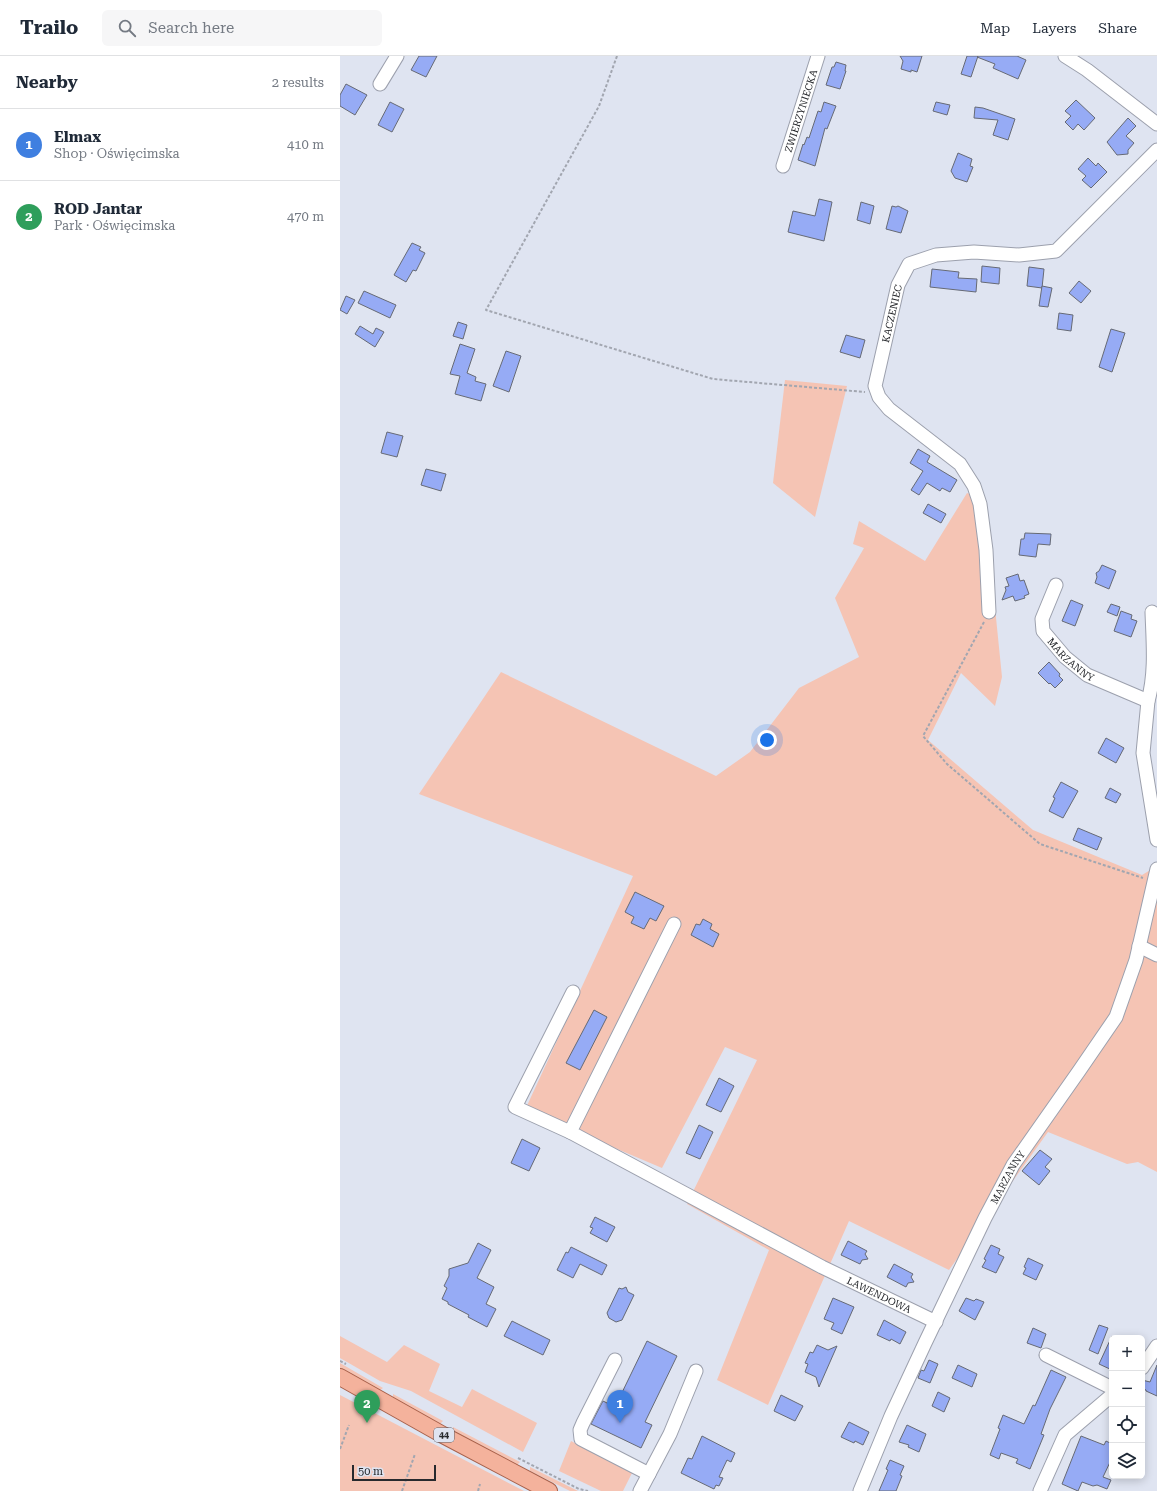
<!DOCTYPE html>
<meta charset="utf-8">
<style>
body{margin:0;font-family:"Roboto Serif",serif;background:#f6f6f7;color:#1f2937}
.controls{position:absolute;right:12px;bottom:12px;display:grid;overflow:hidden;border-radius:6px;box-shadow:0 2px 10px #0003}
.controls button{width:36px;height:36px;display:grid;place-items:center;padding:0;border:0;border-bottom:1px solid #e0e1e3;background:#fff;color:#1f2937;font:20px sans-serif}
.scale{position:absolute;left:12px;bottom:10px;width:84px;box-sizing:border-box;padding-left:4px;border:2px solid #27292d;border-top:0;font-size:11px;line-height:14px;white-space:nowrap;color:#27292d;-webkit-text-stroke:3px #dfe4f1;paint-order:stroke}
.you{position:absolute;left:427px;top:684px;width:14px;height:14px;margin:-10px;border:3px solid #fff;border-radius:50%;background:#1a73e8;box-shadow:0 0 0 6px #1a73e833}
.badge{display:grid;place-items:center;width:26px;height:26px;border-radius:50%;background:#ce4810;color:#fff;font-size:13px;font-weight:700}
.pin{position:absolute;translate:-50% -33px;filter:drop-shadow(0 1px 2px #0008)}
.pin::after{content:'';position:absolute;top:21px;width:14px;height:12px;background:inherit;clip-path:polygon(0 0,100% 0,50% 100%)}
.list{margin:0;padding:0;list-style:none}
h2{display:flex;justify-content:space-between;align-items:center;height:52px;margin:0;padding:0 16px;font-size:17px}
h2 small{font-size:13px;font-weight:400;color:#747a83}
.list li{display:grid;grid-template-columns:26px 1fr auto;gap:12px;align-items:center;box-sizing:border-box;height:72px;padding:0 16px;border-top:1px solid #e0e1e3}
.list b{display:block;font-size:15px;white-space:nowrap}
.list p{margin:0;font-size:13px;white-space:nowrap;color:#747a83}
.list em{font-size:13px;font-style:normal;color:#747a83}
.icon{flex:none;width:22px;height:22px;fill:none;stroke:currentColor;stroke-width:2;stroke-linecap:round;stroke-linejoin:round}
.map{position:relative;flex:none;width:817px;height:1435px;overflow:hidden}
header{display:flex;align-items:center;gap:24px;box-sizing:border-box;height:56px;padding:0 20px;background:#fff;border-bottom:1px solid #e0e1e3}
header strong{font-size:19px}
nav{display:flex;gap:22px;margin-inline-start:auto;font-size:14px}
.search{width:280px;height:36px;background:#f6f6f7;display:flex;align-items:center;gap:10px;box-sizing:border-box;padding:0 14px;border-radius:6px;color:#747a83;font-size:15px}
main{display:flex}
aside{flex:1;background:#fff}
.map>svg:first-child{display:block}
.green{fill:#f5c4b4}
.building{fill:#96abf5;stroke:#666a75}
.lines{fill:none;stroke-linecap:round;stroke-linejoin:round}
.minor-casing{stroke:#9ca0ad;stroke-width:15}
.major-casing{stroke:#a7604a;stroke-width:18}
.path{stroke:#a2a6b0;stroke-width:2;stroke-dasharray:3 2;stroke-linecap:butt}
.minor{stroke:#fff;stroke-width:13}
.major{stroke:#f4b29c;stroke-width:16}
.labels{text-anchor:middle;stroke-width:4;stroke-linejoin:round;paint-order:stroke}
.shield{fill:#dfe4f1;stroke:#5e6168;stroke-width:1}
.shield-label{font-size:9px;font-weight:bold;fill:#27292d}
.street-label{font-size:10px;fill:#27292d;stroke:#dfe4f1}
</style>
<header>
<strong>Trailo</strong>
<div class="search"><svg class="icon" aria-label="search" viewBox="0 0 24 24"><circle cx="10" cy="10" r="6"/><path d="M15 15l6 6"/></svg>Search here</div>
<nav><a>Map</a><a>Layers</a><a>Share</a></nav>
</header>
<main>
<aside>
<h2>Nearby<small>2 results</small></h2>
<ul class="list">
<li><span class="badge" style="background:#3f7fe0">1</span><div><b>Elmax</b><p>Shop · Oświęcimska</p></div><em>410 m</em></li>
<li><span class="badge" style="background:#2e9e5b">2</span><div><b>ROD Jantar</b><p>Park · Oświęcimska</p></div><em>470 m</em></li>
</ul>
</aside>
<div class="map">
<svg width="817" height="1435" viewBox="0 0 817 1435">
<rect width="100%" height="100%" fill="#dfe4f1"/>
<!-- green -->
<g class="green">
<path d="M445 324 507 330 475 461 433 427Z"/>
<path d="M627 437 644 443 662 621 655 650 621 617 588 684 693 774 802 819 817 810V1116L798 1106 787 1108 708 1076 609 1214 509 1165 428 1349 377 1324 429 1194 347 1148 417 1004 385 991 322 1112 185 1054 293 820 79 738 161 616 376 720 410 696 459 632 519 601 495 542 524 492 513 488 519 465 585 505Z"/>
<path d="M0 1280 47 1306 64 1289 100 1308 89 1335 122 1351 132 1333 197 1367 183 1396 71 1335 40 1325 0 1302Z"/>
<path d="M0 1307 43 1332 39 1335 0 1312Z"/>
<path d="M53 1338 103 1365 100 1368 53 1342Z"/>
<path d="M0 1339 184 1435H0Z"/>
<path d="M113 1371 180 1406 177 1409 112 1374Z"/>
<path d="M231 1385 292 1417 283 1435H261L219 1415Z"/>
<path d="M190 1411 238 1435H230L190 1415Z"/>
</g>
<!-- building -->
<g class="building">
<path d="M79 0H97L86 21 71 14Z"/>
<path d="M560 0H582L577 16 571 14V16L561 13 563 5Z"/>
<path d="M627 0H677L686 4 678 23 653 12 655 8 637 1 638 0 631 21 621 18Z"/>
<path d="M496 6 506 9 505 15H506L500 33 486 29 492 11H494Z"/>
<path d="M6 28 27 39 15 59 0 50V39Z"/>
<path d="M736 44 755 62 744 74 738 68 733 74 725 66 731 60 725 55Z"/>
<path d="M50 46 64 53 52 76 38 69Z"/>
<path d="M484 46 496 50 487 73 485 72 475 110 458 104 463 88 464 89 467 81 469 82 478 55 481 56Z"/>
<path d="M596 46 610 49 607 59 593 55Z"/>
<path d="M635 51 643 52 675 63 668 84 653 79 658 64 634 62Z"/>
<path d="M788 62 796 70 786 80 794 87 788 94V98L777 99 767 86Z"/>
<path d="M618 97 632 103 630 110 633 111 627 126 615 122 611 115Z"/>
<path d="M748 102 756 110 758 107 767 116 751 132 742 124 746 120 738 113Z"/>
<path d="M479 143 492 146 484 185 448 176 453 155 475 160Z"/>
<path d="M521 146 534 150 530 168 517 164Z"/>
<path d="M552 150 556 151 558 150 568 155 561 177 546 173Z"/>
<path d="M72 187 81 191 79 194 85 197 76 215 73 214 66 226 54 219Z"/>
<path d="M642 210 660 212 659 228 641 226Z"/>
<path d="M689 211 704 213 702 232 687 230Z"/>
<path d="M592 213 619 216 618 222 637 223 636 236 590 231Z"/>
<path d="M739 225 751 235 741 247 729 237Z"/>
<path d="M702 230 712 232 708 251 699 250Z"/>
<path d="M24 235 56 249 50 262 18 247Z"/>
<path d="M6 240 15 244 7 258 0 254Z"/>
<path d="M719 257 733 259 731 275 717 273Z"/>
<path d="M118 266 127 269 123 283 113 280Z"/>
<path d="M20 270 33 278 36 272 44 276 35 291 15 278Z"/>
<path d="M771 273 785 277 772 316 759 311Z"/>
<path d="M506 279 525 284 520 302 500 296Z"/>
<path d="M120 288 135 293 127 317 136 321 135 325 146 328 141 345 115 338 120 320 110 318Z"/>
<path d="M166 295 181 300 169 336 153 330Z"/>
<path d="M47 376 63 380 57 401 41 397Z"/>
<path d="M578 393 590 400 587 406 617 424 610 436 602 432 600 435 587 427 579 439 571 434 583 415 570 407Z"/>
<path d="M86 413 106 418 101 435 81 429Z"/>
<path d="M588 448 606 458 601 467 583 457Z"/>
<path d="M685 477 711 478 710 489 698 488 696 501 679 499 681 483H684Z"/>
<path d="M762 509 776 515 769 533 755 527 757 521 756 517 759 515Z"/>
<path d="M678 518 680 525 684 524 689 538 684 540 685 542 675 545 673 540 662 544 666 534 665 531 669 530 666 522Z"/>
<path d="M731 544 743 549 735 570 722 565Z"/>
<path d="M771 548 780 551 777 560 767 556Z"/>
<path d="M781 555 792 559 791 563 797 565 791 581 774 575Z"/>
<path d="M709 606 720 618 719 620 723 624 715 632 710 627 709 628 698 617Z"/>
<path d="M766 682 784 692 776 707 758 697Z"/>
<path d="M721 726 738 735 723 762 709 755 715 742 713 741Z"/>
<path d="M770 732 781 738 776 747 765 742Z"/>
<path d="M738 772 762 782 757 794 733 784Z"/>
<path d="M295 836 324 850 316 865 310 862 304 873 291 867 294 861 285 856Z"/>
<path d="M363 863 372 868 370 873 379 878 373 891 351 879 356 868 360 869Z"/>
<path d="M254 954 267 961 240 1014 226 1007Z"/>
<path d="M379 1022 394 1030 381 1056 366 1049Z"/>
<path d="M359 1069 373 1076 360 1103 346 1097Z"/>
<path d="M182 1083 200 1092 189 1115 171 1107Z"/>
<path d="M700 1094 712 1103 705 1111 710 1115 699 1129 682 1115Z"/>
<path d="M255 1161 275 1171 267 1186 250 1177 253 1172 250 1171Z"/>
<path d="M508 1185 527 1195 525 1198 528 1203 522 1204 520 1208 501 1199Z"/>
<path d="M138 1187 151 1194 137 1222 154 1231 146 1248 156 1253 147 1271 128 1261 129 1259 108 1248V1246L102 1243 107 1232 104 1230 109 1220V1213L128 1207Z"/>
<path d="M651 1189 660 1193 658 1198 664 1201 656 1217 642 1211 646 1204 644 1203Z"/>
<path d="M231 1191 267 1209 262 1219 240 1208 233 1222 217 1214 226 1196 228 1197Z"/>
<path d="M688 1202 703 1209 696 1224 683 1218 686 1212 684 1211Z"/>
<path d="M554 1208 573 1218 571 1221 574 1226 568 1227 566 1231 547 1221Z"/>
<path d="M286 1231 288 1236 294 1239 282 1264 276 1266 269 1262 267 1257 279 1232 282 1233Z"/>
<path d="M493 1242 514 1251 502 1278 491 1273 494 1267 484 1263Z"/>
<path d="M626 1242 634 1245 636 1243 644 1246 635 1264 619 1255Z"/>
<path d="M544 1264 566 1276 560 1288 551 1283 550 1285 537 1279Z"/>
<path d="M172 1265 210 1284 203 1299 164 1280Z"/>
<path d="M759 1269 768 1272 758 1298 749 1294Z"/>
<path d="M693 1272 706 1278 701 1292 687 1287Z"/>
<path d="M772 1280V1314L759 1308Z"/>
<path d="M307 1285 337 1300 305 1366 312 1369 301 1392 251 1368 263 1345 275 1351Z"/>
<path d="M477 1289 488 1294 497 1290 479 1331 476 1321 465 1316 468 1308 465 1307 470 1296 473 1297Z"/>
<path d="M589 1304 598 1308 590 1327 578 1322 581 1314 584 1315Z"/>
<path d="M618 1309 637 1318 632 1331 612 1322Z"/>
<path d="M817 1309V1340L806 1335V1334L802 1332V1324L810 1326Z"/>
<path d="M711 1314 726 1321 710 1353 701 1378 704 1379 690 1413 676 1407 678 1403 661 1397 659 1403 650 1399 660 1373 658 1372 663 1359 684 1368 693 1349 695 1350Z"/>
<path d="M598 1336 610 1342 604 1356 592 1350Z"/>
<path d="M441 1339 463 1350 455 1365 434 1355Z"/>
<path d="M509 1366 529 1376 523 1389 515 1385 514 1387 501 1381Z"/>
<path d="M567 1369 586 1378 579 1396 568 1391 569 1389 559 1386Z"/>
<path d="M362 1380 395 1397 391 1406 387 1404 379 1421 383 1422 379 1430 376 1429 374 1433 341 1417 348 1402 352 1403Z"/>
<path d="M741 1380 764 1389 766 1385 772 1388V1402L763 1421 771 1424 767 1433 757 1429 753 1430 742 1426 738 1435 722 1428Z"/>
<path d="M550 1404 564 1410 560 1419 562 1420 556 1435H539L548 1414 546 1413Z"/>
</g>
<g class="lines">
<!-- minor casing -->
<g class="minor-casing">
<g id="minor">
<path d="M725 0 747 14 817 68"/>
<path d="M40 28 57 0"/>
<path id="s1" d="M443 110 478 0"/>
<path id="s2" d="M716 529 702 563 703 575 725 601 747 619 808 645 803 697 817 784"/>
<path id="s3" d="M649 556 646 494 640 448 634 430 620 408 549 353 539 341 535 330 558 229 569 208 596 199 634 196 679 199 716 195 817 94"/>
<path d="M808 645C816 616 813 586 812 556"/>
<path id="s4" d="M334 868 230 1076 482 1211 596 1266"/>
<path d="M799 890 817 899"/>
<path d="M230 1076 175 1051 233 936"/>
<path d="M706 1299 772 1332"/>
<path d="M275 1304 243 1367 240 1374 241 1383 309 1418"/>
<path d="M802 1312 817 1290"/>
<path d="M300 1435 330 1378 356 1315"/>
<path id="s5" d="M520 1435 551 1360 585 1287 645 1162 673 1109 739 1015 776 961 796 904 817 813"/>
<path d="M700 1435 725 1379 772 1339"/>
</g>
</g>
<!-- major casing -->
<g class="major-casing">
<path id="major" d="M0 1321 103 1379 209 1435"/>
</g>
<!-- path -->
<g class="path">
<path d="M277 0 259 50 146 254 373 323 525 336"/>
<path d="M644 566 583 680 607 708 700 788 803 822"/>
<path d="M0 1305 6 1308"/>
<path d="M0 1393 9 1369"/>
<path d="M178 1402 239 1433 248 1435"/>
<path d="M62 1435 75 1398"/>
<path d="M138 1435 140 1428"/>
</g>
<!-- minor -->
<use href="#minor" class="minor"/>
<!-- major -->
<use href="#major" class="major"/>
</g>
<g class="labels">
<!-- shield labels -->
<rect class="shield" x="94" y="1372" width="20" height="14" rx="3"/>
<g class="shield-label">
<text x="104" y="1382">44</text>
</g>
<!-- street labels -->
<g class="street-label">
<text dy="4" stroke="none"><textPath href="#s1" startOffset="58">ZWIERZYNIECKA</textPath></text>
<text dy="4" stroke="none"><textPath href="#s3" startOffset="345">KACZENIEC</textPath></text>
<text dy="4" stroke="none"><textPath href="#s2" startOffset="89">MARZANNY</textPath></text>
<text dy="4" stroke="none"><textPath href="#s5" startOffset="347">MARZANNY</textPath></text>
<text dy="4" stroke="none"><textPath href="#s4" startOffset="582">LAWENDOWA</textPath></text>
</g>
</g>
</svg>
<div class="controls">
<button>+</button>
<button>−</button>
<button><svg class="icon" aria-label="locate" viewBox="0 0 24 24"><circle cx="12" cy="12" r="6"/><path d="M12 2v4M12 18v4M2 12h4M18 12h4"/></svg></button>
<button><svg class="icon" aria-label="layers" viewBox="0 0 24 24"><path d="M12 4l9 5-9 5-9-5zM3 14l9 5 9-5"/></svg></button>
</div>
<div class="scale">50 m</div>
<div class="you"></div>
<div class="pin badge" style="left:280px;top:1367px;background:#3f7fe0">1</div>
<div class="pin badge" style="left:27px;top:1367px;background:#2e9e5b">2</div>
</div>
</main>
